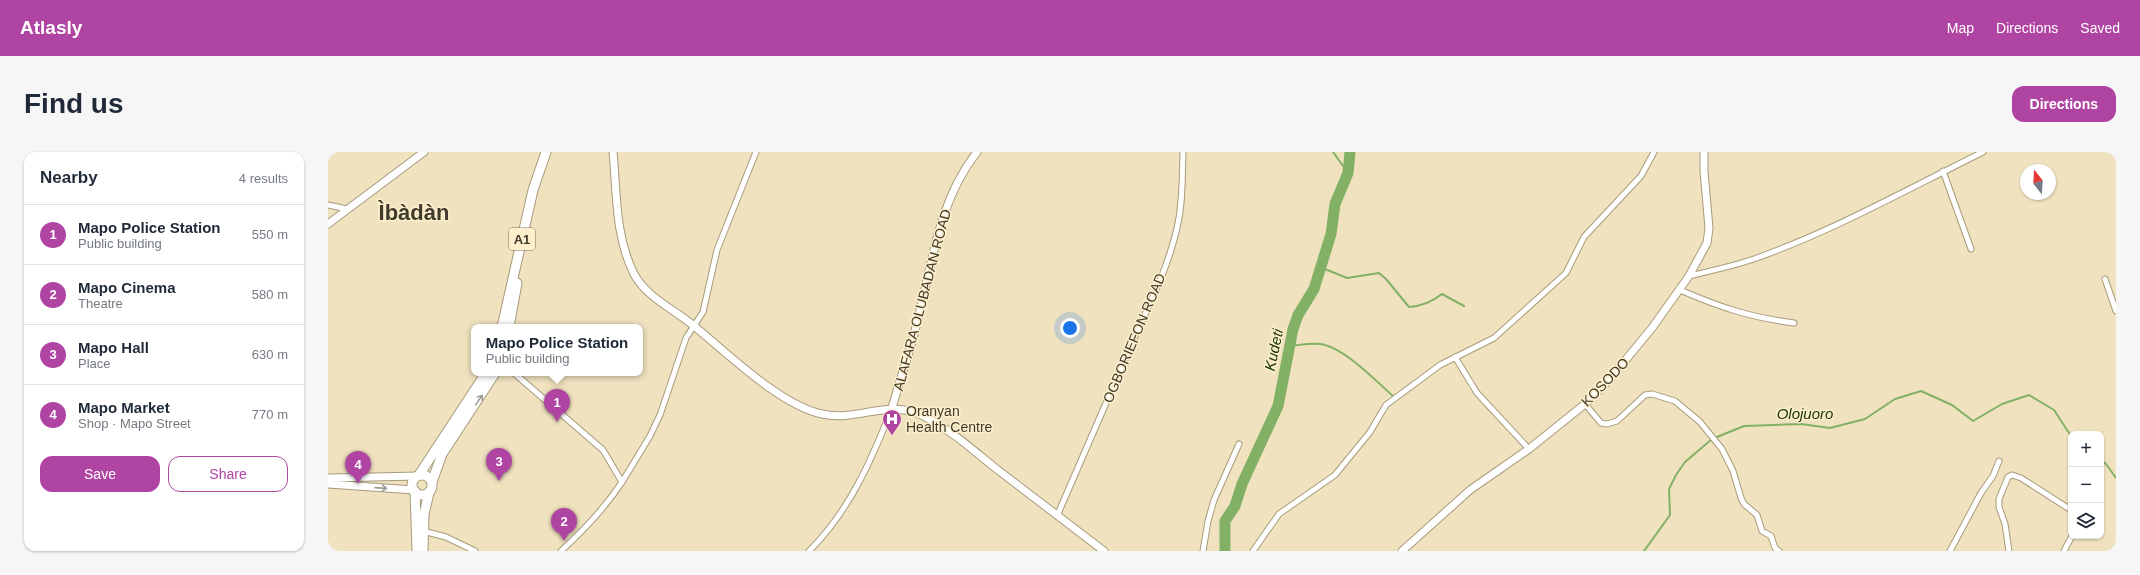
<!DOCTYPE html>
<meta charset="utf-8">
<style>
body{margin:0;font-family:Arial,sans-serif;background:#f6f6f7;color:#1f2937}
.controls{position:absolute;right:12px;bottom:12px;display:grid;overflow:hidden;border-radius:8px;box-shadow:0 1px 3px #0004}
.controls button{width:36px;height:36px;display:grid;place-items:center;padding:0;border:0;border-bottom:1px solid #e0e1e3;background:#fff;color:#1f2937;font:20px sans-serif}
.compass{position:absolute;left:1692px;top:12px;width:36px;height:36px;border-radius:50%;background:#fff;box-shadow:0 1px 3px #0004;rotate:343deg}
.you{position:absolute;left:742px;top:176px;width:14px;height:14px;margin:-10px;border:3px solid #fff;border-radius:50%;background:#1a73e8;box-shadow:0 0 0 6px #1a73e833}
.badge{display:grid;place-items:center;width:26px;height:26px;border-radius:50%;background:#b044a3;color:#fff;font-size:13px;font-weight:700}
.pin{position:absolute;translate:-50% -33px;filter:drop-shadow(0 1px 2px #0008)}
.pin::after{content:'';position:absolute;top:21px;width:14px;height:12px;background:inherit;clip-path:polygon(0 0,100% 0,50% 100%)}
.popup{position:absolute;left:143px;top:172px;width:172px;height:52px;box-sizing:border-box;display:grid;place-content:center;border-radius:8px;background:#fff;filter:drop-shadow(0 1px 3px #0005);font-size:13px;white-space:nowrap;color:#747a83}
.popup b{font-size:15px;color:#1f2937}
.popup::after{content:'';position:absolute;left:50%;top:100%;margin-left:-8px;border:8px solid transparent;border-top-color:#fff}
.list{margin:0;padding:0;list-style:none}
h2{display:flex;justify-content:space-between;align-items:center;height:52px;margin:0;padding:0 16px;font-size:17px}
h2 small{font-size:13px;font-weight:400;color:#747a83}
.list li{display:grid;grid-template-columns:26px 1fr auto;gap:12px;align-items:center;box-sizing:border-box;height:60px;padding:0 16px;border-top:1px solid #e0e1e3}
.list b{display:block;font-size:15px;white-space:nowrap}
.list p{margin:0;font-size:13px;white-space:nowrap;color:#747a83}
.list em{font-size:13px;font-style:normal;color:#747a83}
.actions{display:flex;gap:8px;padding:12px 16px}
.actions a{flex:1;padding:9px 0;border:1px solid #b044a3;border-radius:12px;text-align:center;font-size:14px;color:#b044a3}
.actions .main{background:#b044a3;color:#fff}
.icon{flex:none;width:22px;height:22px;fill:none;stroke:currentColor;stroke-width:2;stroke-linecap:round;stroke-linejoin:round}
.map{position:relative;flex:none;width:1788px;height:399px;overflow:hidden;border-radius:12px}
header{display:flex;align-items:center;gap:24px;box-sizing:border-box;height:56px;padding:0 20px;background:#b044a3;color:#fff}
header strong{font-size:19px}
nav{display:flex;gap:22px;margin-inline-start:auto;font-size:14px}
.intro{display:flex;align-items:center;justify-content:space-between;box-sizing:border-box;height:96px;padding:0 24px}
h1{margin:0;font-size:28px}
.button{padding:10px 18px;border-radius:12px;background:#b044a3;color:#fff;font-size:14px;font-weight:700}
main{display:flex;gap:24px;padding:0 24px}
aside{flex:1;background:#fff;border-radius:12px;box-shadow:0 1px 3px #0004}
.map>svg:first-child{display:block}
.lines{fill:none;stroke-linecap:round;stroke-linejoin:round}
.stream{stroke:#82b166;stroke-width:2}
.river{stroke:#82b166;stroke-width:11}
.street-casing{stroke:#a89b7b;stroke-width:7}
.secondary-casing{stroke:#a89b7b;stroke-width:9}
.highway-casing{stroke:#a89b7b;stroke-width:11}
.street{stroke:#fff;stroke-width:5}
.secondary{stroke:#fff;stroke-width:7}
.highway{stroke:#fff;stroke-width:9}
.oneway{stroke:#9f9c96}
.labels{text-anchor:middle;stroke-width:3;stroke-linejoin:round;paint-order:stroke}
.shield{fill:#fdefcc;stroke:#78705c;stroke-width:1}
.shield-label{font-size:13px;font-weight:bold;fill:#3f3a2c}
.street-label{font-size:14px;fill:#3f3a2c;stroke:#fdefcc}
.poi-label{font-size:14px;fill:#3f3a2c;stroke:#fdefcc;text-anchor:start}
.water-label{font-size:15px;font-style:italic;fill:#183600;stroke:#fdefcc}
.town-label{font-size:22px;font-weight:bold;fill:#3f3a2c;stroke:#fdefcc}
</style>
<header>
<strong>Atlasly</strong>
<nav><a>Map</a><a>Directions</a><a>Saved</a></nav>
</header>
<div class="intro"><h1>Find us</h1><a class="button">Directions</a></div>
<main>
<aside>
<h2>Nearby<small>4 results</small></h2>
<ul class="list">
<li><span class="badge">1</span><div><b>Mapo Police Station</b><p>Public building</p></div><em>550 m</em></li>
<li><span class="badge">2</span><div><b>Mapo Cinema</b><p>Theatre</p></div><em>580 m</em></li>
<li><span class="badge">3</span><div><b>Mapo Hall</b><p>Place</p></div><em>630 m</em></li>
<li><span class="badge">4</span><div><b>Mapo Market</b><p>Shop · Mapo Street</p></div><em>770 m</em></li>
</ul>
<div class="actions"><a class="main">Save</a><a>Share</a></div>
</aside>
<div class="map">
<svg width="1788" height="399" viewBox="0 0 1788 399">
<rect width="100%" height="100%" fill="#f0e2bf"/>
<g class="lines">
<!-- stream -->
<g class="stream">
<path d="M1005 0 1020 21"/>
<path d="M992 115 1019 126 1051 121 1058 127 1081 155C1095 154 1104 150 1114 142L1136 154"/>
<path d="M962 194C972 193 982 191 992 192 1016 195 1048 229 1066 245"/>
<path d="M1773 308 1778 312 1788 326"/>
<path d="M1316 399 1342 363 1341 337 1348 323 1357 310 1384 287 1416 274 1473 272 1502 276 1537 267 1567 247 1593 239 1624 253 1645 269 1674 252 1701 243 1726 258 1743 284"/>
</g>
<!-- river -->
<path class="river" d="M897 399V369L907 354 914 332 950 254 965 177 970 163 986 137 1003 82 1007 52 1020 21 1022 0"/>
<!-- street casing -->
<g class="street-casing">
<g id="street">
<path d="M1615 19 1643 97"/>
<path d="M0 53 19 57"/>
<path d="M1361 124C1383 119 1405 114 1426 107 1505 79 1580 37 1655 0"/>
<path d="M1777 127 1788 159"/>
<path d="M1352 138C1394 156 1421 165 1466 171"/>
<path d="M1127 205 1149 241 1201 297"/>
<path d="M186 221 275 298 294 330C277 356 256 378 233 399"/>
<path d="M1257 252 1273 271 1279 272 1289 269 1317 243 1324 242 1347 249 1372 270 1394 297 1405 319 1413 346 1416 352 1429 363 1434 379 1443 384 1447 396 1451 399"/>
<path d="M294 330 322 284 332 263 358 186 375 160 389 98 428 0"/>
<path d="M729 364C752 311 775 258 798 205 816 162 839 121 849 76 855 51 854 25 855 0"/>
<path d="M95 379 118 385 147 399"/>
<path d="M481 399C521 360 544 307 564 256"/>
<path d="M875 399 880 369 886 348 911 292"/>
<path d="M925 399 951 362 1007 323 1042 280 1058 253 1112 213 1166 186 1238 121 1256 85 1313 24 1326 0"/>
<path d="M1622 399 1653 341 1665 324 1671 309"/>
<path d="M1681 399 1677 372 1671 355V347L1680 325 1684 323 1693 326 1743 358"/>
<path d="M1736 399 1744 384"/>
</g>
</g>
<!-- secondary casing -->
<g class="secondary-casing">
<g id="secondary">
<path d="M285 0C289 42 287 84 306 122 319 146 346 157 366 174 399 201 452 253 494 262 530 270 560 246 596 264 621 277 644 297 666 315 703 343 739 371 776 399"/>
<path d="M0 72 96 0"/>
<path d="M564 256C572 227 582 200 589 171 604 113 610 49 649 0"/>
<path d="M0 326 90 324"/>
<path d="M0 332 86 338"/>
<path d="M1074 399 1142 338 1201 297 1257 252 1281 228 1324 176 1361 124 1379 91 1381 76 1376 19V0"/>
</g>
</g>
<!-- highway casing -->
<g class="highway-casing">
<g id="highway">
<path d="M174 175 205 38 218 0"/>
<path d="M181 175 189 131"/>
<path d="M91 323 158 221"/>
<circle cx="94" cy="333" r="10"/>
<path d="M104 330 114 302 167 221"/>
<path d="M87 339 89 399"/>
<path d="M95 399 96 362 101 341"/>
</g>
</g>
<!-- street -->
<use href="#street" class="street"/>
<!-- secondary -->
<use href="#secondary" class="secondary"/>
<!-- highway -->
<use href="#highway" class="highway"/>
</g>
<!-- one-way arrows -->
<defs><path id="oneway-shaft" d="M-6 0H5M1.5-3L5.5 0L1.5 3" fill="none" stroke-width="1.6" stroke-linecap="round" stroke-linejoin="round"/></defs>
<g class="oneway">
<use href="#oneway-shaft" transform="translate(151 248) rotate(-55)"/>
<use href="#oneway-shaft" transform="translate(53 336) rotate(4)"/>
</g>
<!-- icons -->
<defs>
<g id="hospital-pin" transform="scale(1)"><path d="M0 17L-7.5 6A9.5 9.5 0 1 1 7.5 6Z" fill="#b044a3" stroke="#fdefcc"/><path d="M-5-5h3v3.5h4V-5h3V5h-3V1.5h-4V5h-3Z" fill="#fff"/></g>
</defs>
<g fill-rule="evenodd">
<use href="#hospital-pin" x="564" y="267"/>
</g>
<g class="labels">
<!-- shield labels -->
<rect class="shield" x="181" y="76" width="26" height="22" rx="3"/>
<g class="shield-label">
<text x="194" y="92">A1</text>
</g>
<!-- street labels -->
<g class="street-label">
<text transform="translate(594 148) rotate(-75)" y="5">ALAFARA OLUBADAN ROAD</text>
<text transform="translate(806 186) rotate(-67)" y="5">OGBORIEFON ROAD</text>
<text transform="translate(1277 230) rotate(-46)" y="5">KOSODO</text>
</g>
<!-- poi labels -->
<g class="poi-label">
<text x="578" y="264">Oranyan<tspan x="578" dy="16">Health Centre</tspan></text>
</g>
<!-- water labels -->
<g class="water-label">
<text transform="translate(946 198) rotate(-78)" y="5">Kudeti</text>
<text x="1477" y="267">Olojuoro</text>
</g>
<!-- town labels -->
<g class="town-label">
<text x="86" y="68">Ìbàdàn</text>
</g>
</g>
</svg>
<div class="controls">
<button>+</button>
<button>−</button>
<button><svg class="icon" aria-label="layers" viewBox="0 0 24 24"><path d="M12 4l9 5-9 5-9-5zM3 14l9 5 9-5"/></svg></button>
</div>
<svg class="compass" viewBox="-18 -18 36 36"><path d="M0-13l5 13h-10z" fill="#e53935"/><path d="M0 13l5-13h-10z" fill="#747a83"/></svg>
<div class="you"></div>
<div class="pin badge" style="left:229px;top:270px">1</div>
<div class="popup"><b>Mapo Police Station</b>Public building</div>
<div class="pin badge" style="left:236px;top:389px">2</div>
<div class="pin badge" style="left:171px;top:329px">3</div>
<div class="pin badge" style="left:30px;top:332px">4</div>
</div>
</main>
